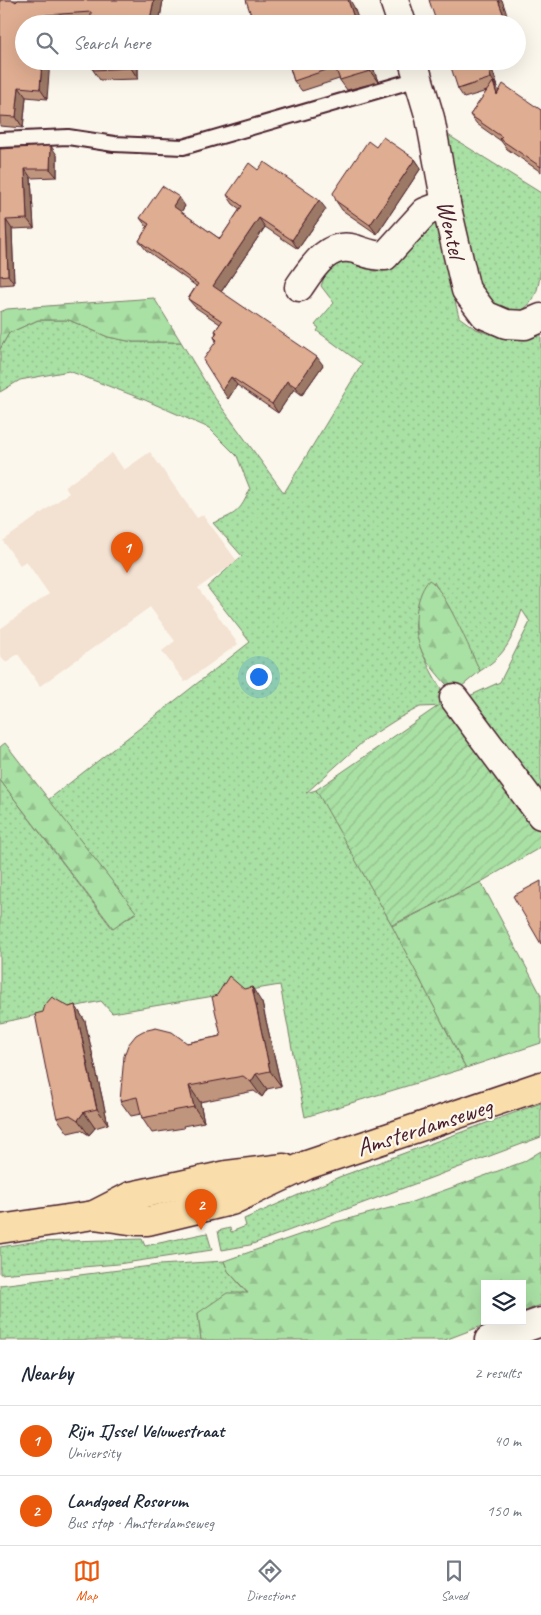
<!DOCTYPE html>
<meta charset="utf-8">
<style>
body{margin:0;font-family:Caveat,sans-serif;background:#f6f6f7;color:#1f2937}
.controls{position:absolute;right:15px;bottom:15px;display:grid;overflow:hidden;border-radius:0px;box-shadow:0 5px 20px #0002}
.controls button{width:45px;height:45px;display:grid;place-items:center;padding:0;border:0;border-bottom:1px solid #e0e1e3;background:#fff;color:#1f2937;font:25px sans-serif}
.you{position:absolute;left:258px;top:676px;width:18px;height:18px;margin:-12px;border:4px solid #fff;border-radius:50%;background:#1a73e8;box-shadow:0 0 0 8px #1a73e833}
.badge{display:grid;place-items:center;width:32px;height:32px;border-radius:50%;background:#ea580c;color:#fff;font-size:16px;font-weight:700}
.pin{position:absolute;translate:-50% -41px;filter:drop-shadow(0 1px 2px #0008)}
.pin::after{content:'';position:absolute;top:26px;width:18px;height:15px;background:inherit;clip-path:polygon(0 0,100% 0,50% 100%)}
.list{margin:0;padding:0;list-style:none}
h2{display:flex;justify-content:space-between;align-items:center;height:65px;margin:0;padding:0 20px;font-size:21px}
h2 small{font-size:16px;font-weight:400;color:#747a83}
.list li{display:grid;grid-template-columns:32px 1fr auto;gap:15px;align-items:center;box-sizing:border-box;height:70px;padding:0 20px;border-top:1px solid #e0e1e3}
.list b{display:block;font-size:19px;white-space:nowrap}
.list p{margin:0;font-size:16px;white-space:nowrap;color:#747a83}
.list em{font-size:16px;font-style:normal;color:#747a83}
.icon{flex:none;width:28px;height:28px;fill:none;stroke:currentColor;stroke-width:2;stroke-linecap:round;stroke-linejoin:round}
.map{position:relative;flex:none;width:541px;height:1340px;overflow:hidden}
.search{position:absolute;background:#fff;box-shadow:0 5px 20px #0002;left:15px;right:15px;top:15px;height:55px;display:flex;align-items:center;gap:12px;box-sizing:border-box;padding:0 18px;border-radius:28px;color:#747a83;font-size:19px}
.sheet{height:205px;background:#fff}
nav{display:flex;justify-content:space-around;align-items:center;box-sizing:border-box;height:70px;border-top:1px solid #e0e1e3;background:#fff;font-size:14px;color:#747a83}
nav a{display:grid;justify-items:center;gap:2px}
nav .on{color:#ea580c}
.map>svg:first-child{display:block}
.built{fill:#f3e1d1}
.grass{fill:url(#grass-dots);stroke:#7a8068}
.forest{fill:url(#forest-firs);stroke:#7a8068}
.garden{fill:url(#garden-furrows);stroke:#7a8068}
.lines{fill:none;stroke-linecap:round;stroke-linejoin:round}
.lane-casing{stroke:#4a1f2b;stroke-width:18}
.street-casing{stroke:#4a1f2b;stroke-width:31}
.primary-casing{stroke:#4a1f2b;stroke-width:31}
.lane{stroke:#fbf7ec;stroke-width:14}
.street{stroke:#fbf7ec;stroke-width:28}
.primary{stroke:#f9deab;stroke-width:28}
.wall{fill:#c0957d;stroke:#4a1f2b}
.shaded-wall{fill:#9c7966;stroke:#4a1f2b}
.building{fill:#dfad91;stroke:#4a1f2b}
.labels{text-anchor:middle;stroke-width:4.5;stroke-linejoin:round;paint-order:stroke}
.street-label{font-size:25px;fill:#4a1f2b;stroke:#fbf7ec}
</style>
<div class="map">
<svg width="541" height="1340" viewBox="0 0 541 1340">
<defs>
<pattern id="grass-dots" width="8" height="8" patternUnits="userSpaceOnUse" patternTransform="scale(1.25)"><rect width="8" height="8" fill="#a9e0a4"/><path d="M2 2h.1M6 6h.1" fill="none" stroke="#93c08d" stroke-width="1.8" stroke-linecap="round"/></pattern>
<pattern id="forest-firs" width="22" height="20" patternUnits="userSpaceOnUse" patternTransform="scale(1.25)"><rect width="22" height="20" fill="#a9e0a4"/><path d="M5 1l3.5 6h-7zM16 11l3.5 6h-7z" fill="#93c08d"/></pattern>
<pattern id="garden-furrows" width="10" height="10" patternUnits="userSpaceOnUse" patternTransform="scale(1.25)"><rect width="10" height="10" fill="#a9e0a4"/><path d="M-1 1l2-2M0 10L10 0M9 11l2-2" fill="none" stroke="#93c08d"/></pattern>
</defs>
<rect width="100%" height="100%" fill="#fbf7ec"/>
<filter id="ink" filterUnits="userSpaceOnUse"><feTurbulence type="fractalNoise" baseFrequency=".02" numOctaves="2"/><feDisplacementMap in="SourceGraphic" scale="10" xChannelSelector="R" yChannelSelector="G"/><feConvolveMatrix kernelMatrix="1 2 1 2 8 2 1 2 1" color-interpolation-filters="sRGB"/></filter>
<g filter="url(#ink)">
<!-- built -->
<path class="built" d="M150 452 197 518 203 515 237 561 198 588 238 644 185 682 162 651 175 641 150 607 40 686 18 654 6 662 0 655V629L49 594 26 561 20 565 3 541 69 493 65 487 112 453 124 470Z"/>
<!-- grass -->
<g class="grass">
<path d="M440 130 541 193C541 211 541 229 541 248 541 276 541 312 507 314L493 303 477 284Z"/>
<path d="M433 222 436 225 459 317 474 328 489 334 515 338 541 328V790L536 793 465 698 500 682 530 622 522 610C512 639 507 654 480 671L434 582C429 594 419 608 416 621 412 642 438 684 449 702L445 706 420 707 399 718 366 739 306 793 316 790 327 806 392 925 466 1068 305 1117 280 985 112 1013 101 1001 0 1023V780L112 928 136 913 48 800 250 642 207 587 242 556 213 523C236 514 240 512 250 489L237 456 209 428 145 400 69 371 20 380 0 392V349L9 333 38 320H69L108 337 133 342H181L215 398 284 493 362 364 317 331 319 328 315 325 334 303 321 286 327 269 345 258 374 271H384Z"/>
<path d="M541 1103V1137L250 1245 222 1250 218 1231 230 1228 231 1232 246 1226 244 1219 339 1177Z"/>
<path d="M207 1233 212 1250 118 1264 0 1274V1247L32 1242 142 1239 145 1246Z"/>
<path d="M224 1261 228 1271 248 1294 198 1313 201 1340H0V1285L159 1265Z"/>
</g>
<!-- forest -->
<g class="forest">
<path d="M154 298 181 342H133L108 337 69 320H38L9 333 0 349V312L7 309Z"/>
<path d="M429 580C443 586 472 654 480 671L454 693C445 683 435 672 427 661 412 639 412 600 429 580Z"/>
<path d="M5 743 136 912 113 928 0 780V747Z"/>
<path d="M481 882 541 995V1043L466 1068 392 926Z"/>
<path d="M541 1151V1305L522 1312V1284H485V1321H495L445 1340H201L198 1313 227 1293H248L228 1271 224 1261 336 1222 409 1203 523 1162Z"/>
</g>
<!-- garden -->
<path class="garden" d="M444 702 541 826V847L481 882 392 925 316 790Z"/>
<g class="lines">
<!-- lane casing -->
<g class="lane-casing">
<path id="lane" d="M0 140 68 137 114 144 183 147 418 79"/>
</g>
<!-- street casing -->
<g class="street-casing">
<g id="street">
<path d="M394 0 402 24"/>
<path d="M413 61 430 118 446 204 466 290 485 315 506 324 525 325 541 318"/>
<path d="M299 287C312 268 328 241 355 249 367 253 373 256 385 256L425 212 446 204"/>
<path d="M454 698 541 815"/>
<path d="M489 1340 541 1322"/>
</g>
</g>
<!-- primary casing -->
<g class="primary-casing">
<g id="primary">
<path d="M94 1215 131 1196 227 1175 284 1168"/>
<path d="M0 1229 94 1215 136 1221H148L231 1201 307 1165 541 1086"/>
</g>
</g>
<!-- lane -->
<use href="#lane" class="lane"/>
<!-- street -->
<use href="#street" class="street"/>
<!-- primary -->
<use href="#primary" class="primary"/>
</g>
<!-- wall -->
<g class="wall">
<path d="M0 0H163L159 24H91V23L24 24 47 99 26 97 23 128 0 126Z"/>
<path d="M92 61H188V63L138 64V79L100 80 93 70Z"/>
<path d="M288 61H371L378 82 347 90 339 79 302 91 294 81Z"/>
<path d="M489 61 498 87 496 88 499 91 541 110V172L507 149 501 141 477 124 470 115 487 91 464 98 458 89Z"/>
<path d="M376 147 415 159 421 168 377 234 342 210 336 201Z"/>
<path d="M0 149 57 155V177L31 178 34 228 12 229 14 284 0 285Z"/>
<path d="M258 170 326 209 298 249 265 227 221 292 323 365 302 395 294 389 278 413 237 385 228 399 216 341 214 337 216 333 215 331 220 324 195 307 188 299 196 286 146 250 139 241 147 227 140 218 185 206 181 212 220 239 240 209 233 204 227 195Z"/>
<path d="M244 989 262 1003 281 1086 267 1089 262 1097 254 1091 200 1102 204 1122 183 1126 184 1128 152 1133 142 1118 141 1114 131 1116 120 1101 187 1043 221 1036Z"/>
<path d="M75 1005 85 1021 108 1124 95 1128 89 1135 81 1130 68 1133 57 1118 69 1007Z"/>
</g>
<!-- shaded-wall -->
<g class="shaded-wall">
<path d="M154 0H163L159 24H149Z"/>
<path d="M348 0H350L354 7 360 24H356Z"/>
<path d="M498 0H502L510 24H507Z"/>
<path d="M46 15 52 24H45Z"/>
<path d="M42 61H50L47 99 40 89Z"/>
<path d="M131 61H136L138 64V79L131 68Z"/>
<path d="M367 61H371L378 82 370 71Z"/>
<path d="M486 61H489L498 87 491 78Z"/>
<path d="M493 82 499 91 497 95Z"/>
<path d="M19 87 26 97 23 128 16 117Z"/>
<path d="M51 146 57 155V177L50 169Z"/>
<path d="M415 159 421 168 377 234 370 225Z"/>
<path d="M25 169 31 178 34 228 27 219Z"/>
<path d="M179 197 185 206 179 215 173 206Z"/>
<path d="M319 200 326 209 298 249 292 240Z"/>
<path d="M259 218 265 227 219 295 213 286Z"/>
<path d="M6 220 12 229 14 284 8 275Z"/>
<path d="M317 357 323 365 302 395 296 387Z"/>
<path d="M231 377 237 385 228 399 222 390Z"/>
<path d="M287 381 294 389 278 413 272 404Z"/>
<path d="M252 987 262 1003 281 1086 270 1071Z"/>
<path d="M75 1005 85 1021 108 1124 97 1109Z"/>
<path d="M256 1074 267 1089 262 1097 251 1082Z"/>
<path d="M189 1086 200 1102 204 1122 194 1107Z"/>
<path d="M84 1112 95 1128 89 1135 78 1120Z"/>
</g>
<!-- building -->
<g class="building">
<path d="M0 0H13L16 2 18 0H154L149 24H91V12L46 15 45 24H24V61H42L40 89 19 87 16 117 0 116Z"/>
<path d="M246 0H348L356 24H254Z"/>
<path d="M429 0H498L507 24H437Z"/>
<path d="M92 61H131V68L93 70Z"/>
<path d="M288 61H367L370 71 340 80 335 67 294 81Z"/>
<path d="M449 61H486L491 78 458 89Z"/>
<path d="M493 82 497 95 503 84 541 110V167L500 139 502 137 470 115Z"/>
<path d="M383 137 415 159 370 225 336 201 333 193 368 141 376 147Z"/>
<path d="M51 146 50 169H25L27 219 6 220 8 275 0 276V149Z"/>
<path d="M264 162 319 200 292 240 259 218 213 286 317 357 296 387 287 381 272 404 231 377 222 390 203 360 217 340 214 337 217 332 215 331 222 321 188 299 198 284 139 241 149 224 140 218 162 186 179 197 173 206 220 239 242 206 227 195 249 163 258 170Z"/>
<path d="M541 881V944L513 896Z"/>
<path d="M229 976 244 989 252 987 270 1071 256 1074 251 1082 243 1076 189 1086 194 1107 172 1111 173 1112 142 1118 137 1097 120 1101 124 1056 128 1045 136 1035 143 1031 156 1028 172 1032 187 1043 221 1036 212 997 217 995Z"/>
<path d="M52 997 69 1007 75 1005 96 1106 97 1109 84 1112 78 1120 70 1115 57 1118 48 1080 35 1014 43 1012 45 1005Z"/>
</g>
</g>
<g class="labels">
<!-- street labels -->
<g class="street-label">
<text transform="translate(452 229) rotate(77)" y="9">Wentel</text>
<text transform="translate(424 1126) rotate(-18)" y="9">Amsterdamseweg</text>
</g>
</g>
</svg>
<div class="controls">
<button><svg class="icon" aria-label="layers" viewBox="0 0 24 24"><path d="M12 4l9 5-9 5-9-5zM3 14l9 5 9-5"/></svg></button>
</div>
<div class="you"></div>
<div class="pin badge" style="left:127px;top:573px">1</div>
<div class="pin badge" style="left:201px;top:1230px">2</div>
<div class="search"><svg class="icon" aria-label="search" viewBox="0 0 24 24"><circle cx="10" cy="10" r="6"/><path d="M15 15l6 6"/></svg>Search here</div>
</div>
<section class="sheet">
<h2>Nearby<small>2 results</small></h2>
<ul class="list">
<li><span class="badge">1</span><div><b>Rijn IJssel Veluwestraat</b><p>University</p></div><em>40 m</em></li>
<li><span class="badge">2</span><div><b>Landgoed Rosorum</b><p>Bus stop · Amsterdamseweg</p></div><em>150 m</em></li>
</ul>
</section>
<nav>
<a class="on"><svg class="icon" aria-label="map" viewBox="0 0 24 24"><path d="M3 6l6-2 6 2 6-2v14l-6 2-6-2-6 2zM9 4v14M15 6v14"/></svg>Map</a>
<a><svg class="icon" aria-label="directions" viewBox="0 0 24 24"><path d="M12 3l9 9-9 9-9-9zM9 14v-3h6M13 9l2 2-2 2"/></svg>Directions</a>
<a><svg class="icon" aria-label="saved" viewBox="0 0 24 24"><path d="M7 4h10v16l-5-4-5 4z"/></svg>Saved</a>
</nav>
